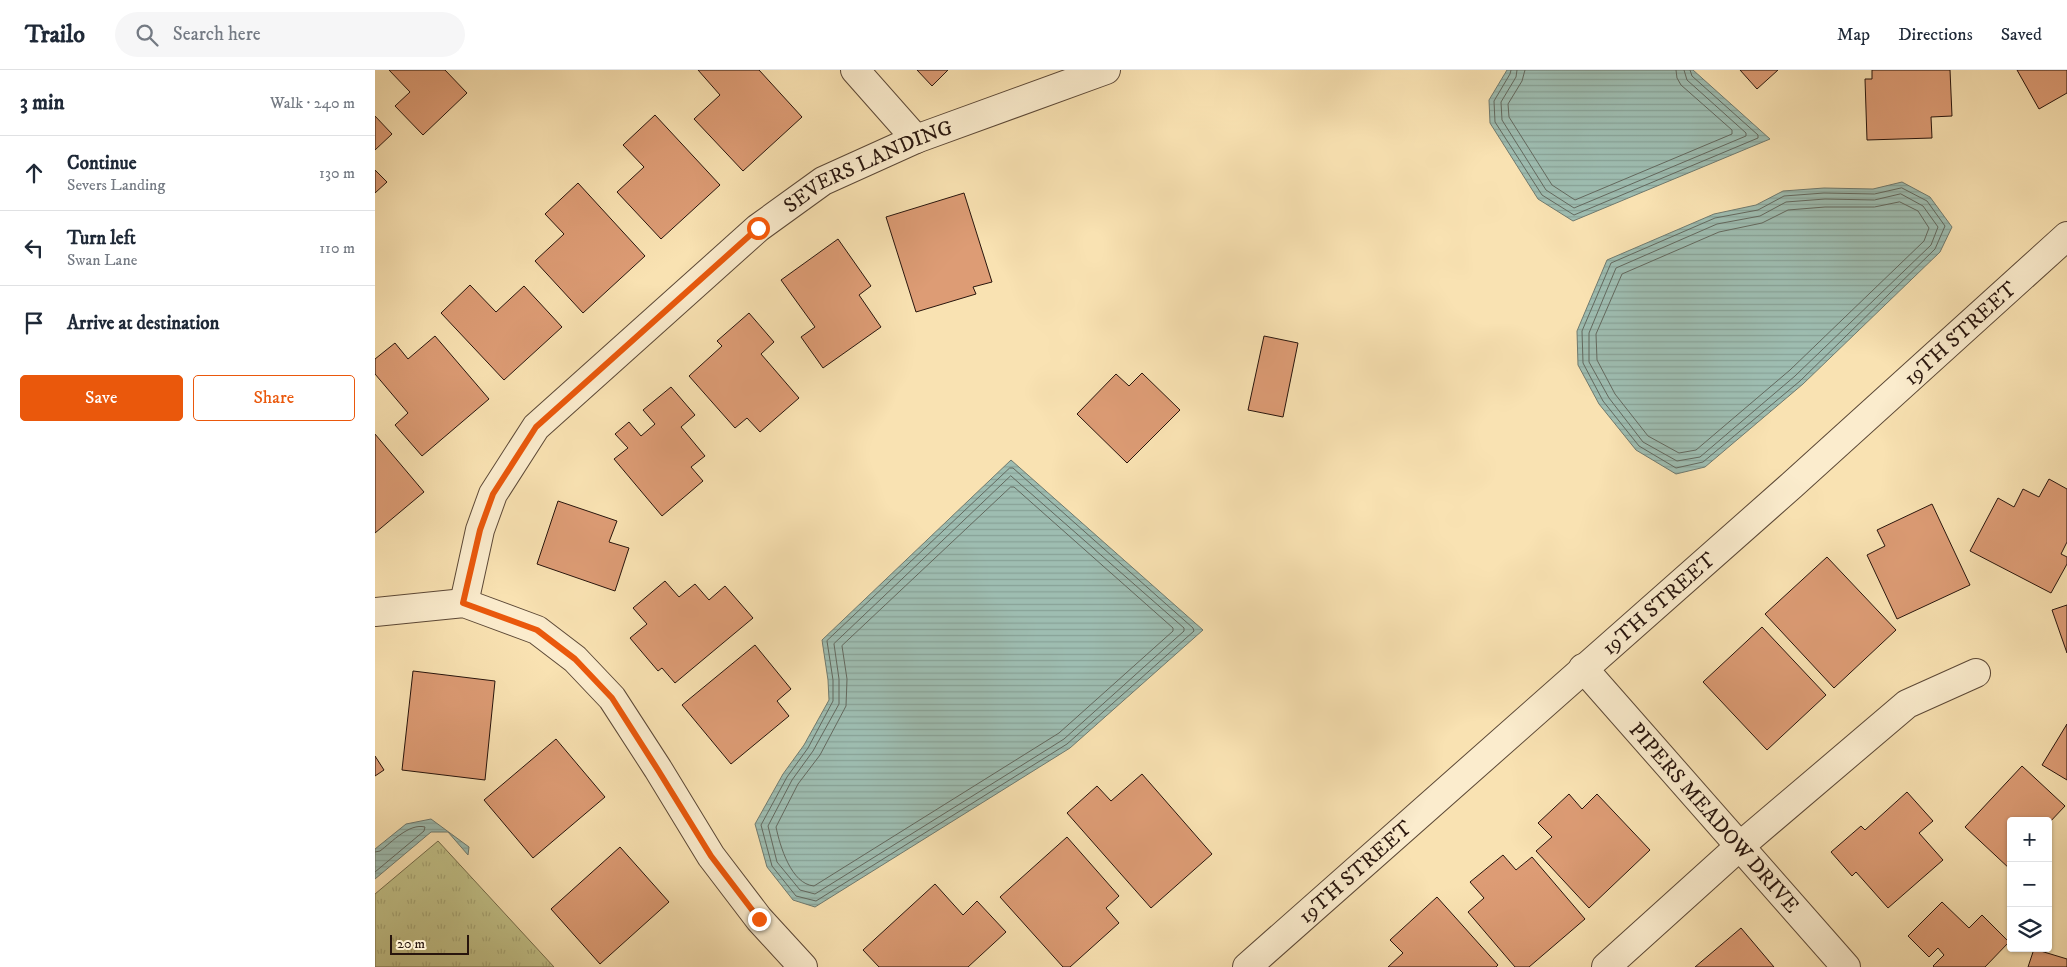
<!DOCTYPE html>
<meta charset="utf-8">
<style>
body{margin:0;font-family:"IM FELL DW Pica",serif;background:#f6f6f7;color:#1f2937}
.controls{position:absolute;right:15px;bottom:15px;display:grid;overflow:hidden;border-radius:5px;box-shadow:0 1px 4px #0004}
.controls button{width:45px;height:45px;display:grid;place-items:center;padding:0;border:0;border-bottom:1px solid #e0e1e3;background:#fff;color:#1f2937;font:25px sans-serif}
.scale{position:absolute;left:15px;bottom:12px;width:79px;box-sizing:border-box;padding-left:5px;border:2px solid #28150d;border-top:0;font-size:14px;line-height:18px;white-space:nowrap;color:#28150d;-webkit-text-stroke:4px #fbeccd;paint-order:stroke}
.stop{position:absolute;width:15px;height:15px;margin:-11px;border:4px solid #ea580c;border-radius:50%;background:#fff}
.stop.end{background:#ea580c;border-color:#fff;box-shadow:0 1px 5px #0008}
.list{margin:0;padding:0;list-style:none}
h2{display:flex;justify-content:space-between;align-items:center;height:65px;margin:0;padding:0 20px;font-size:21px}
h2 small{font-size:16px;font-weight:400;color:#747a83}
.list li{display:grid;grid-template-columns:32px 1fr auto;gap:15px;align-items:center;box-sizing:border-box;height:75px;padding:0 20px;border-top:1px solid #e0e1e3}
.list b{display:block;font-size:19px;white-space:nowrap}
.list p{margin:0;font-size:16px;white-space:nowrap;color:#747a83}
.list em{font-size:16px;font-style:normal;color:#747a83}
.actions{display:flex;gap:10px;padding:15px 20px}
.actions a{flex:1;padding:11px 0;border:1px solid #ea580c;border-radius:5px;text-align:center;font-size:18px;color:#ea580c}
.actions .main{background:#ea580c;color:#fff}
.icon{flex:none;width:28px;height:28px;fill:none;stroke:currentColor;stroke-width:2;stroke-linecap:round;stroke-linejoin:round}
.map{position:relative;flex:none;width:1692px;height:897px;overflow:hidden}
header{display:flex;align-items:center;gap:30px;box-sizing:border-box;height:70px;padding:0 25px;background:#fff;border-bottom:1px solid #e0e1e3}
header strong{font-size:24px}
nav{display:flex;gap:28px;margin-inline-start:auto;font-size:18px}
.search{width:350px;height:45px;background:#f6f6f7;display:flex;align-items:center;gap:12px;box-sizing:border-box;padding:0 18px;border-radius:28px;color:#747a83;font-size:19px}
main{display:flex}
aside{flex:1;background:#fff}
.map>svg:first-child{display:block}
.grass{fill:url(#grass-tufts);stroke:#756c4b}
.water{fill:url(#water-rules);stroke:#6f7a6f}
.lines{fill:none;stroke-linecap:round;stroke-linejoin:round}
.shore{stroke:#63695f;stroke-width:1}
.building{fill:#dd9c75;stroke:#28150d}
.minor-casing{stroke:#5c4836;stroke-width:30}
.minor{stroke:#fbeccd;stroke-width:28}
.route{stroke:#ea580c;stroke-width:6}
.labels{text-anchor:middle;stroke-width:4;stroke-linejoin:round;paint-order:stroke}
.street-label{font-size:21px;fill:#28150d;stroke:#fbeccd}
</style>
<header>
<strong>Trailo</strong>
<div class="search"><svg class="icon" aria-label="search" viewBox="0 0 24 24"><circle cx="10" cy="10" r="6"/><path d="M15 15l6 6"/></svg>Search here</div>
<nav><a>Map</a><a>Directions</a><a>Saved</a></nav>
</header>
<main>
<aside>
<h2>3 min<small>Walk · 240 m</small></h2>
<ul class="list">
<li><svg class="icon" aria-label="ahead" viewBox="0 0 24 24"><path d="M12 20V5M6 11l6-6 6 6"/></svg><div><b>Continue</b><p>Severs Landing</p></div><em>130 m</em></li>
<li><svg class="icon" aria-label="left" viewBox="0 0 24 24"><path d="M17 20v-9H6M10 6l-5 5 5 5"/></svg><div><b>Turn left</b><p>Swan Lane</p></div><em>110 m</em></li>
<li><svg class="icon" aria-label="arrive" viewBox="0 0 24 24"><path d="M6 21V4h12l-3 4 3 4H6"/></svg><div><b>Arrive at destination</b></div></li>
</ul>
<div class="actions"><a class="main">Save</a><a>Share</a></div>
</aside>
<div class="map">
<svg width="1692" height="897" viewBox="0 0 1692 897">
<defs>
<pattern id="grass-tufts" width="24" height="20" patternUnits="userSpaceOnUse" patternTransform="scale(1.25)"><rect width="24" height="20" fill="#c2c289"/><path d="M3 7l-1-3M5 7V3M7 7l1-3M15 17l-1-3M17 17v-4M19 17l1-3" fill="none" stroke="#a7a675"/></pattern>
<pattern id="water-rules" width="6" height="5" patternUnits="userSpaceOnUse" patternTransform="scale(1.25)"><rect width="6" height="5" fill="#9ebdb1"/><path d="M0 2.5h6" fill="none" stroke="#88a297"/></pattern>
</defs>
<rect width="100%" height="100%" fill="#f9e2b2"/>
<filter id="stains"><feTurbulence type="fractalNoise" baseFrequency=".004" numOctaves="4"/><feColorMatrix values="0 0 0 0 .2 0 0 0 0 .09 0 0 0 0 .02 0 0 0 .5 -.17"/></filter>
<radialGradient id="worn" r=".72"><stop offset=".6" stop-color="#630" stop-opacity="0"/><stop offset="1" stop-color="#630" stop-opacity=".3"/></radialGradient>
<!-- grass -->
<path class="grass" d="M63 771 179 897H0V824Z"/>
<!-- water -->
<g class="water">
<path d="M1132 0H1318L1395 69 1198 151 1163 129 1115 53 1114 30Z"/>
<path d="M1527 112 1555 127 1577 157 1565 182 1428 314 1330 397 1301 404 1261 380 1224 334 1203 295 1202 261 1232 190 1339 144 1381 135 1408 121 1449 118 1498 119Z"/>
<path d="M636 390 828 560 695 678 440 837 418 830 392 797 380 754 408 704 429 675 454 630 453 610 447 570Z"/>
<path d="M56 749 94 777 93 785 73 762H56L0 809V779L31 754Z"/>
</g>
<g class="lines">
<!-- shore -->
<g class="shore">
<path d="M1136 0 1135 4 1119 31 1120 52 1167 125 1199 145 1383 68V65L1317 6 1315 0"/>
<path d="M1142 0 1141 7 1126 32 1127 50 1171 120 1199 138 1371 66V63L1312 10 1309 0"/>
<path d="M1150 0 1147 11 1133 34 1134 47 1177 115 1200 130 1357 64V60L1306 15 1302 8 1301 0"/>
<path d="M1527 118 1552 131 1570 156 1560 179 1425 311 1328 392 1301 398 1264 376 1228 331 1208 293 1207 261 1236 193 1340 148 1383 140 1409 126 1449 123 1499 124Z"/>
<path d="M1526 124 1548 136 1563 157 1556 175 1420 306 1325 387 1302 391 1268 372 1234 328 1214 292V263L1241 198 1342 154 1385 146 1411 132 1450 129 1499 130Z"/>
<path d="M1525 132 1543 141 1554 158 1549 171 1415 300 1321 380 1304 383 1273 366 1240 324 1222 290 1221 264 1247 204 1344 162 1387 153 1413 140 1450 137H1499Z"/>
<path d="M635 398H638L818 558 819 561 692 674 441 831 421 826 397 796 386 755 412 707 433 678 458 631V610L452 571Z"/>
<path d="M636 406 809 558V561L689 669 440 824 425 820 402 792 393 756 417 710 438 681 464 634V609L459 574Z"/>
<path d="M636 417H639L798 558V561L684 663 439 816C416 814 405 776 401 757L423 714 445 685 471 636 472 609 467 576Z"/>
<path d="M0 782 5 781C17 772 34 753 50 757L49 761 0 802"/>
</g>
</g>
<!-- building -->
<g class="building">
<path d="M14 0H70L92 23 48 65 20 36 35 22Z"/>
<path d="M323 0H384L427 47 368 101 319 49 345 25Z"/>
<path d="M542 0H573L557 16Z"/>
<path d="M1365 0H1403L1382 19Z"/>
<path d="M1497 0H1575L1577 46 1556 47 1557 68 1492 70 1490 9H1497Z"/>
<path d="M1642 0H1692V23L1664 39Z"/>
<path d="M280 45 345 115 286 169 242 122 269 97 248 75Z"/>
<path d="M0 46 17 64 0 80Z"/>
<path d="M0 100 12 112 0 123Z"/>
<path d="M203 113 270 186 208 243 160 191 189 164 170 144Z"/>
<path d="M589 123 617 212 598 217 601 224 541 242 511 147Z"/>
<path d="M463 169 496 216 484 225 506 257 448 298 426 267 440 257 406 210Z"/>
<path d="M95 215 121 242 149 216 187 257 129 310 66 243Z"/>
<path d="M374 243 399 272 386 284 424 328 385 362 372 348 360 358 314 306 347 276 342 271Z"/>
<path d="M60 266 114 329 47 386 20 355 33 343 0 304V289L20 273 33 289Z"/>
<path d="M889 266 923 273 908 347 873 340Z"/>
<path d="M767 303 805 340 752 393 702 344 741 304 754 316Z"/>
<path d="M296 317 320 345 306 357 330 386 316 397 328 411 287 446 239 389 253 378 240 364 254 352 266 366 280 354 268 340Z"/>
<path d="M0 364 49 422 0 463Z"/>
<path d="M1674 409 1692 419V472L1686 484 1692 487V494L1676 523 1595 481 1623 428 1639 437 1648 419 1664 427Z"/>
<path d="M183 431 242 451 234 472 254 478 240 521 162 494Z"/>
<path d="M1557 434 1595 515 1522 549 1492 485 1510 476 1502 460Z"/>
<path d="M1452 487 1521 560 1459 618 1390 544Z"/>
<path d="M290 511 304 527 320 514 334 530 350 516 378 548 300 613 287 598 283 601 255 568 272 554 258 538Z"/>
<path d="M1692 535V583L1677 540Z"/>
<path d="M1387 557 1451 625 1392 680 1328 612Z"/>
<path d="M380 575 416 619 402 631 414 646 356 694 307 635Z"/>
<path d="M38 601 120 611 110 710 27 700Z"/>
<path d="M1692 654V710L1667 695Z"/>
<path d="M181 669 230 727 158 788 109 730Z"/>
<path d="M0 686 9 700 0 706Z"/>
<path d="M1647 696 1690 736 1673 754V751H1636V800L1590 757Z"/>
<path d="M767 704 837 784 776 838 692 743 722 716 736 731Z"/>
<path d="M1532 722 1558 751 1544 763 1568 790 1513 838 1481 802 1477 806 1456 782 1486 756 1490 760Z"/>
<path d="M1194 724 1207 739 1222 724 1275 780 1214 838 1161 781 1177 767 1163 753Z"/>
<path d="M692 767 744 826 731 838 744 853 695 897H688L625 827Z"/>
<path d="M245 777 294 832 225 894 176 839Z"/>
<path d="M1128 785 1141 800 1157 787 1210 849 1154 897H1140L1093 842 1109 828 1095 812Z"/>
<path d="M560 814 588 845 602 831 631 862 593 897H504L488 880Z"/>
<path d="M1062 827 1123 895 1121 897H1013L1028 883 1015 870Z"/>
<path d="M1567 832 1594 858 1607 845 1634 872 1610 897H1559L1558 896 1569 885 1563 878 1554 887 1533 866Z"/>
<path d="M1366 858 1399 897H1320Z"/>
<path d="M1659 879 1692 889V897H1653Z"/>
</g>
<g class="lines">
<!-- minor casing -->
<g class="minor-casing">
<g id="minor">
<path d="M480 0 541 69"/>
<path id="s1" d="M89 533 105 460 118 424 161 357 383 158 448 111 541 69 731 0"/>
<path d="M0 542 89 533 162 560 200 589 237 628 283 699 336 786 384 849 428 897"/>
<path id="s2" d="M1208 598 1471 897"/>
<path id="s3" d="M872 897 1417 415 1692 166"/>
<path d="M1231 897 1365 776 1532 634 1601 603"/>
</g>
</g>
<!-- minor -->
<use href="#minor" class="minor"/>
</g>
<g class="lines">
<!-- route -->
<path class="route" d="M383 158 161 357 118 424 105 460 88 533 162 560 200 589 237 628 283 700 336 786 384 849"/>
</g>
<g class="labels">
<!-- street labels -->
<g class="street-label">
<text dy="7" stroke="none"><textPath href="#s1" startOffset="618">SEVERS LANDING</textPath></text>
<text dy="7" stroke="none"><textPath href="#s3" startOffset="954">19TH STREET</textPath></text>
<text dy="7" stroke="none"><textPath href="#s3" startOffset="549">19TH STREET</textPath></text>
<text dy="7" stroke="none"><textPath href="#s2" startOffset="199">PIPERS MEADOW DRIVE</textPath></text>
<text dy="7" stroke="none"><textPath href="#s3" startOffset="144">19TH STREET</textPath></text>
</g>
</g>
<rect width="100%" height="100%" filter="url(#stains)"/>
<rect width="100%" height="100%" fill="url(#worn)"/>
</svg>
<div class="controls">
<button>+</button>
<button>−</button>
<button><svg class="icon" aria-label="layers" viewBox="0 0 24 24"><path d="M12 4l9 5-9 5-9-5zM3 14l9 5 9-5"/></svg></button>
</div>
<div class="scale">20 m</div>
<div class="stop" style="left:383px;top:158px"></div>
<div class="stop end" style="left:384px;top:849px"></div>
</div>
</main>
